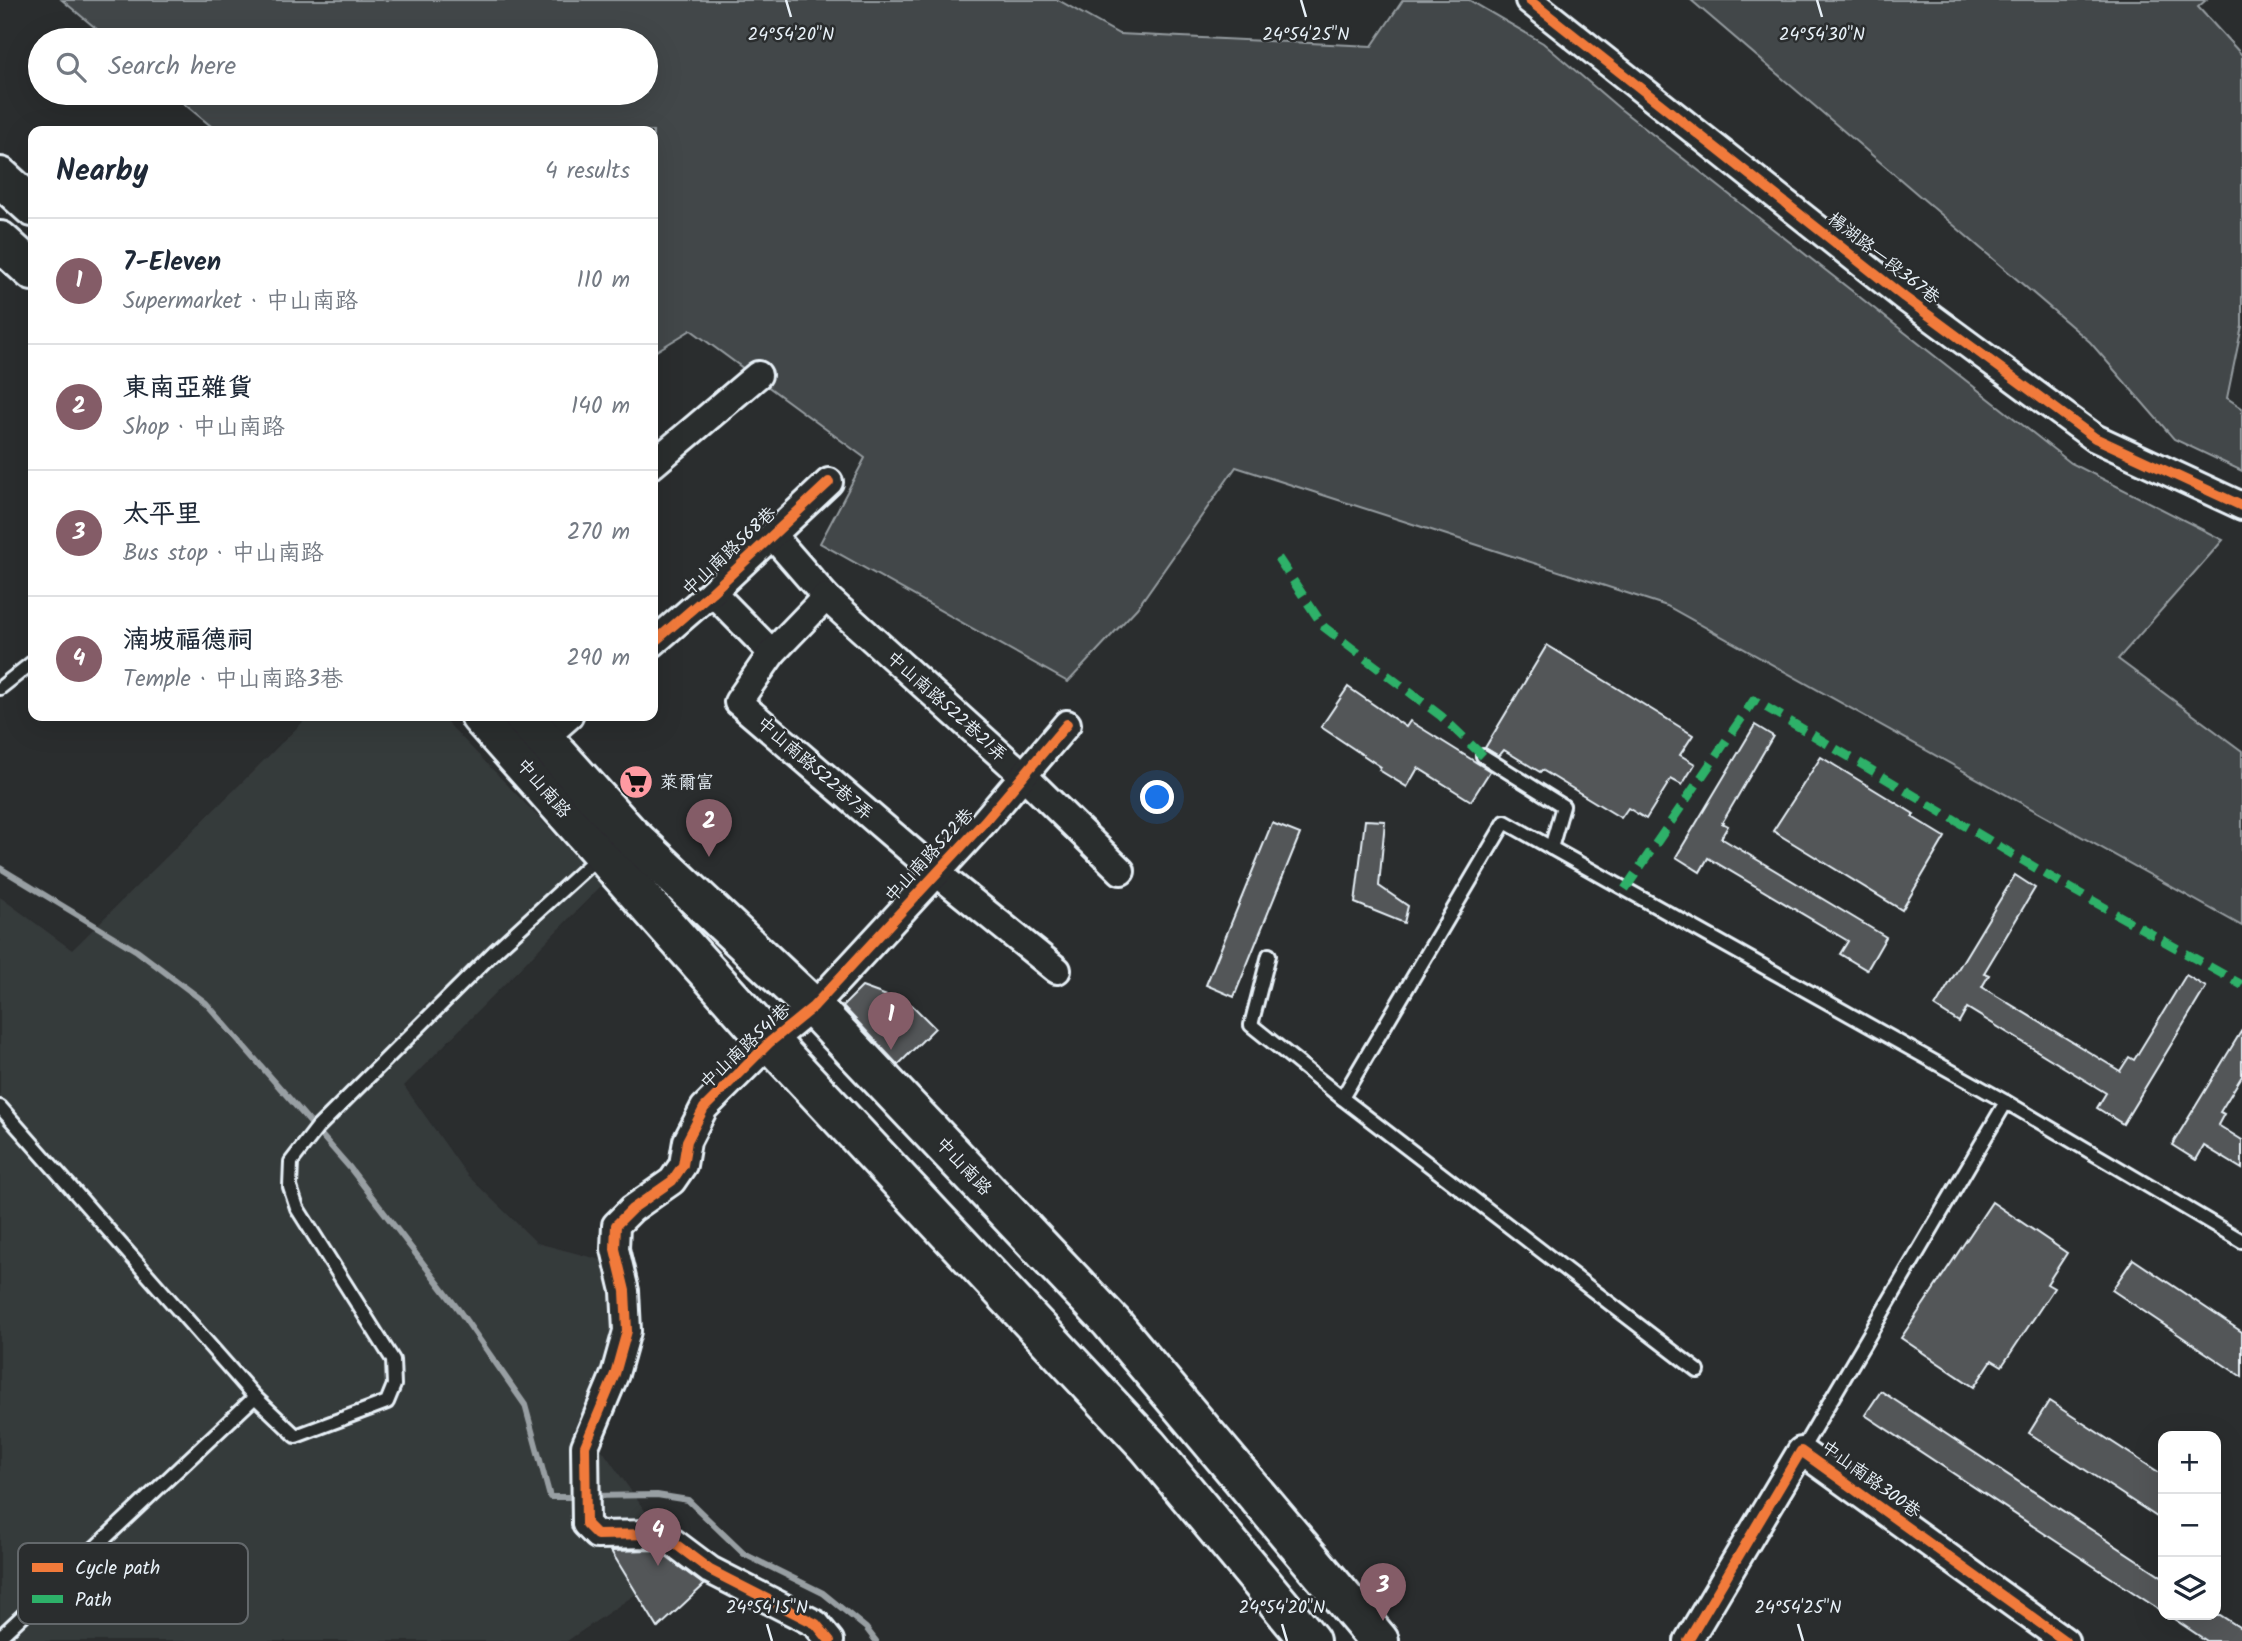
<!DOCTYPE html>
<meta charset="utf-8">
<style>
body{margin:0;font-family:Kalam,"LXGW WenKai TC",sans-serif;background:#f6f6f7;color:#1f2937}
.controls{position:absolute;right:21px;bottom:21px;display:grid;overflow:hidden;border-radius:14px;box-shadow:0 7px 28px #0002}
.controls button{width:63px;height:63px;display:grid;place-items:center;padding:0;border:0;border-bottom:2px solid #e0e1e3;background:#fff;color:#1f2937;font:35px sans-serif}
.you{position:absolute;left:1158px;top:798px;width:24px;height:24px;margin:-18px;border:5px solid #fff;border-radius:50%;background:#1a73e8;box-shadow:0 0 0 10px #1a73e833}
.badge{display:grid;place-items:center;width:46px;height:46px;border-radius:50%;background:#845c67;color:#fff;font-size:23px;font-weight:700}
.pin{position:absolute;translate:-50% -58px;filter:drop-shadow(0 2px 4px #0008)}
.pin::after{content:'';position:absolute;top:37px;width:24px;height:21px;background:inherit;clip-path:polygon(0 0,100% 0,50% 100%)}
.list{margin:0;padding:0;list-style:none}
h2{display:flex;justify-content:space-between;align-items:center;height:91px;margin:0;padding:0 28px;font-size:30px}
h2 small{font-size:23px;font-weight:400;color:#747a83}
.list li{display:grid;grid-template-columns:46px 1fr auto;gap:21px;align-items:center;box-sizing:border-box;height:126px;padding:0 28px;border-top:2px solid #e0e1e3}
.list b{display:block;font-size:26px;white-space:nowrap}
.list p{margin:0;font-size:23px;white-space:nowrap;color:#747a83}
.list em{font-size:23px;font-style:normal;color:#747a83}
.icon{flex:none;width:38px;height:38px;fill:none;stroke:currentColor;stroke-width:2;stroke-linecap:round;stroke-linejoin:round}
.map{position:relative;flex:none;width:2242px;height:1641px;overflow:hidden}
.search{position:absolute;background:#fff;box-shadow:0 7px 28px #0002;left:28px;top:28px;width:630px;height:77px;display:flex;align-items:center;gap:18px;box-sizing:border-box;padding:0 24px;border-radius:38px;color:#747a83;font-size:26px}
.panel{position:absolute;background:#fff;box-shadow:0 7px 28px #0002;left:28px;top:126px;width:630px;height:595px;border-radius:14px}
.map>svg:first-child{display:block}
.built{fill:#363a3b}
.green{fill:#424648;stroke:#959ca0;stroke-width:2}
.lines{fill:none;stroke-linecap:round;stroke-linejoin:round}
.stream{stroke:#989fa3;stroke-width:6}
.building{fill:#535759;stroke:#e8f1f8;stroke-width:2}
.service-casing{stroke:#e8f1f8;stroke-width:18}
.minor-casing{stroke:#e8f1f8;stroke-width:32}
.primary-casing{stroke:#e8f1f8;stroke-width:44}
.service{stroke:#2a2d2e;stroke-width:12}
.minor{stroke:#2a2d2e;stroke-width:26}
.primary{stroke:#2a2d2e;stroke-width:38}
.quiet{stroke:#2db169;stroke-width:9;stroke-dasharray:18 9;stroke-linecap:butt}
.cycleway-casing{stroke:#2a2d2e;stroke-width:15}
.cycleway{stroke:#f17a3a;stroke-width:10}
.ticks{fill:none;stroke:#e8f1f8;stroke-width:2.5}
.labels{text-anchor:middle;stroke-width:5;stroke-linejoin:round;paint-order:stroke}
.street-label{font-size:18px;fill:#e8f1f8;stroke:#2a2d2e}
.poi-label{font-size:18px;fill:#e8f1f8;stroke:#2a2d2e;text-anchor:start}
.key{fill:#2a2d2e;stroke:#63686b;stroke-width:2}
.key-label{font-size:19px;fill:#e8f1f8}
.ticks-label{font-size:18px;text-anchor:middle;fill:#e8f1f8;stroke:#2a2d2e;stroke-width:5;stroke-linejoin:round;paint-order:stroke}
</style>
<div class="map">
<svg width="2242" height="1641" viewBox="0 0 2242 1641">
<rect width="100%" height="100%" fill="#2a2d2e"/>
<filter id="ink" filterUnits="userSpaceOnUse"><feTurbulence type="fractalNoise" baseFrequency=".0143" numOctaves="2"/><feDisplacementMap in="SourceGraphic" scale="14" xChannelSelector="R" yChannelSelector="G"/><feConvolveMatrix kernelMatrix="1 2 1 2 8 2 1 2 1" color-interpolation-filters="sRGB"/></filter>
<g filter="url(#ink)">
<!-- built -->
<path class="built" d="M309 716H441L603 884 404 1086 467 1175 537 1243 613 1263 614 1338 591 1434 667 1542 661 1577 567 1641H0V897L72 950Z"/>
<!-- green -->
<g class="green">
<path d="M62 0H1058L1119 34 1372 46 1403 0H1469L1543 43 1619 108 2071 463 2223 540 2118 659 2242 751V926L1667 606 1236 467 1137 608 1068 682 820 543 865 458 691 330 653 353V131H217L171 93H646V40H110Z"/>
<path d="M1691 0H2206L2198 7 2242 55V326L2227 398 2242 408V471L2174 439 2090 342Z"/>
</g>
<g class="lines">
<!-- stream -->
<g class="stream">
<path d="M0 868 137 951 206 1003 350 1168 458 1309 525 1405 550 1497H581"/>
<path d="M592 1496 657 1495 688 1500 744 1554 823 1593 866 1628 876 1641"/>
</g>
</g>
<!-- building -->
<g class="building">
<path d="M1547 645 1693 735 1680 755 1695 764 1682 785 1671 779 1646 819 1628 808 1621 818 1542 770 1540 772 1504 750 1499 756 1485 748Z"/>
<path d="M1348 687 1406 727 1410 721 1490 771 1471 801 1418 768 1407 787 1379 770 1381 767 1321 727Z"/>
<path d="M1755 725 1773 736 1722 823 1728 826 1721 838 1886 937 1867 970 1840 954 1848 941 1708 858 1700 872 1676 857Z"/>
<path d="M1821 757 1914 814 1912 817 1945 837 1902 910 1773 831Z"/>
<path d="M1365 820 1385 821 1379 886 1408 906 1404 923 1355 903Z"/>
<path d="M1272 823 1300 834 1234 997 1206 985Z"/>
<path d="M2015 875 2035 888 1984 973 1989 975 1982 987 2120 1071 2129 1057 2134 1060 2186 975 2206 987 2123 1124 2097 1108 2106 1093 1967 1008 1959 1022 1935 1007Z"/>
<path d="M862 987 912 1005 935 1028 898 1065 843 1006Z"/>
<path d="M2242 1030V1076L2220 1112 2224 1114 2218 1125 2242 1140V1169L2204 1146 2196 1160 2172 1145Z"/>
<path d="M1992 1202 2067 1253 2047 1284 2054 1288 2002 1366 1992 1360 1974 1387 1901 1338Z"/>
<path d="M2133 1259 2242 1332V1377L2112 1290Z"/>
<path d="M1881 1391 2163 1577V1612L1865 1415Z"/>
<path d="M2049 1401 2163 1475V1521L2029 1433Z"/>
<path d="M651 1550 662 1554 704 1585 658 1628 611 1551Z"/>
<path d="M2168 1615H2220L2242 1629V1641H2207Z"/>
</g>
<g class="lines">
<!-- service casing -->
<g class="service-casing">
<g id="service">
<path d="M0 688 33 662"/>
<path d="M1483 756 1563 806 1551 848"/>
<path d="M1269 955 1251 1025 1342 1098 1505 822 2006 1102 1801 1451"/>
<path d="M1342 1098 1698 1371"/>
<path d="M2006 1102 2242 1241"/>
<path d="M0 1107 255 1397 296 1436 387 1402 394 1385 393 1360 297 1208 290 1187 291 1162 318 1127 495 951 600 855"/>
<path d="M0 1637 255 1397"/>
</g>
</g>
<!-- minor casing -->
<g class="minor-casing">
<g id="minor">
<path d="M1529 0 1904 297 2095 438 2242 506"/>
<path d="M653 464 758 375"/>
<path d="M772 535 826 597"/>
<path d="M712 592 772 653"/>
<path d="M653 643 712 592 829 482"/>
<path d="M544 738 569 716"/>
<path d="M1057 970 937 873 738 702 772 653 826 597 1023 775 1121 871"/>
<path d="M830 1641 816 1624 710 1570 670 1540 654 1534 597 1535 586 1524 585 1446 615 1374 627 1331 625 1291 615 1249 616 1225 632 1209 672 1181 683 1165 687 1141 704 1108 770 1042 813 1007 984 822 1067 724"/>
<path d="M1688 1641 1801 1451 2065 1641"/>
</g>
</g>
<!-- primary casing -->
<g class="primary-casing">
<g id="primary">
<path d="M0 177 33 207"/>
<path d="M0 241 33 271"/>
<path d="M480 716 770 1042 1148 1446 1310 1641"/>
<path d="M523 716 628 833 813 1007 1111 1322 1379 1641"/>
</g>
</g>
<!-- service -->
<use href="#service" class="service"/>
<!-- minor -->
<use href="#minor" class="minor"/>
<!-- primary -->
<use href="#primary" class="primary"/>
<!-- quiet -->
<g class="quiet">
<path d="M1278 558 1324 627 1441 716 1483 756"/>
<path d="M1625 889 1754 700 2054 879 2242 985"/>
</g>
<!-- cycleway casing -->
<g class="cycleway-casing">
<g id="cycleway">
<path d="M1529 0 1904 297 2095 438 2242 506"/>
<path d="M653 643 712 592 829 482"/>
<path d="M830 1641 816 1624 710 1570 670 1540 654 1534 597 1535 586 1524 585 1446 615 1374 627 1331 625 1291 615 1249 616 1225 632 1209 672 1181 683 1165 687 1141 704 1108 770 1042 813 1007 984 822 1067 724"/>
<path d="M1688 1641 1801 1451 2065 1641"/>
</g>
</g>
<!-- cycleway -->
<use href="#cycleway" class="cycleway"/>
</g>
</g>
<!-- ticks -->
<path class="ticks" d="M786 0 791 17M1301 0 1306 17M1817 0 1822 17M767 1624 772 1641M1282 1624 1287 1641M1798 1624 1803 1641"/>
<!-- icons -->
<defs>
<g id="supermarket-disc" transform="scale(1.75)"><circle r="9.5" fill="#ff9aa2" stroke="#2a2d2e"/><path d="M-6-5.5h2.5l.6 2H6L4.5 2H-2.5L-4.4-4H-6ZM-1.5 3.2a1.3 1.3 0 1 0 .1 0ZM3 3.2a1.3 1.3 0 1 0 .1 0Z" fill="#111"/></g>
</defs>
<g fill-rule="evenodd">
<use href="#supermarket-disc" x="636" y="782"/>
</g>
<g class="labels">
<!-- street labels -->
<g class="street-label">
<text transform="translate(1884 258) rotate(38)" y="6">楊湖路一段367巷</text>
<text transform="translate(729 551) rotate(-43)" y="6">中山南路568巷</text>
<text transform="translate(947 706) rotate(42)" y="6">中山南路522巷21弄</text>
<text transform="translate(815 768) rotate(41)" y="6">中山南路522巷7弄</text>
<text transform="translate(544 788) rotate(49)" y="6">中山南路</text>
<text transform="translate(929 855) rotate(-47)" y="6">中山南路522巷</text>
<text transform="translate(745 1046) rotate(-43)" y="6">中山南路541巷</text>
<text transform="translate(964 1166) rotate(47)" y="6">中山南路</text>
<text transform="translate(1871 1479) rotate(36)" y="6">中山南路300巷</text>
</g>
<!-- poi labels -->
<g class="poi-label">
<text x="660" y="788">萊爾富</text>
</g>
</g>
<!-- legend -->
<rect x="18" y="1543" width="230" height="81" rx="10" class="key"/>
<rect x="32" y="1563" width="31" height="9" fill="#f17a3a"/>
<rect x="32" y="1595" width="31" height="8" fill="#2db169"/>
<g class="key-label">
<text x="75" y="1574">Cycle path</text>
<text x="75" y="1606">Path</text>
</g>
<g class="ticks-label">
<text x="791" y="40">24°54'20"N</text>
<text x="1306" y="40">24°54'25"N</text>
<text x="1822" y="40">24°54'30"N</text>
<text x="767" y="1613">24°54'15"N</text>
<text x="1282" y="1613">24°54'20"N</text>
<text x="1798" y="1613">24°54'25"N</text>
</g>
</svg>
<div class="controls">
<button>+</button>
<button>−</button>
<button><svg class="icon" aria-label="layers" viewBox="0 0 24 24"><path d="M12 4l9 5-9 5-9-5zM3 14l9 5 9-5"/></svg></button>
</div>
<div class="you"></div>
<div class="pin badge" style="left:891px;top:1050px">1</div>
<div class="pin badge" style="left:709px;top:857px">2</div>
<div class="pin badge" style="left:1383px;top:1621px">3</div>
<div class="pin badge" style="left:658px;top:1566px">4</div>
<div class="search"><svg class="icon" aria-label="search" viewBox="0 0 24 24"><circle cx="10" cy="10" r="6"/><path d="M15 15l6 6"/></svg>Search here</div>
<section class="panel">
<h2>Nearby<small>4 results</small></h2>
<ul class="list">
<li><span class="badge">1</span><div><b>7-Eleven</b><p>Supermarket · 中山南路</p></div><em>110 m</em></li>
<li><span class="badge">2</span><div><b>東南亞雜貨</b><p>Shop · 中山南路</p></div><em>140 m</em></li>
<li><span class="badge">3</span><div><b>太平里</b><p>Bus stop · 中山南路</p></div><em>270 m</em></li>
<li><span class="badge">4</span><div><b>湳坡福德祠</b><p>Temple · 中山南路3巷</p></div><em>290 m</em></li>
</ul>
</section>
</div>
